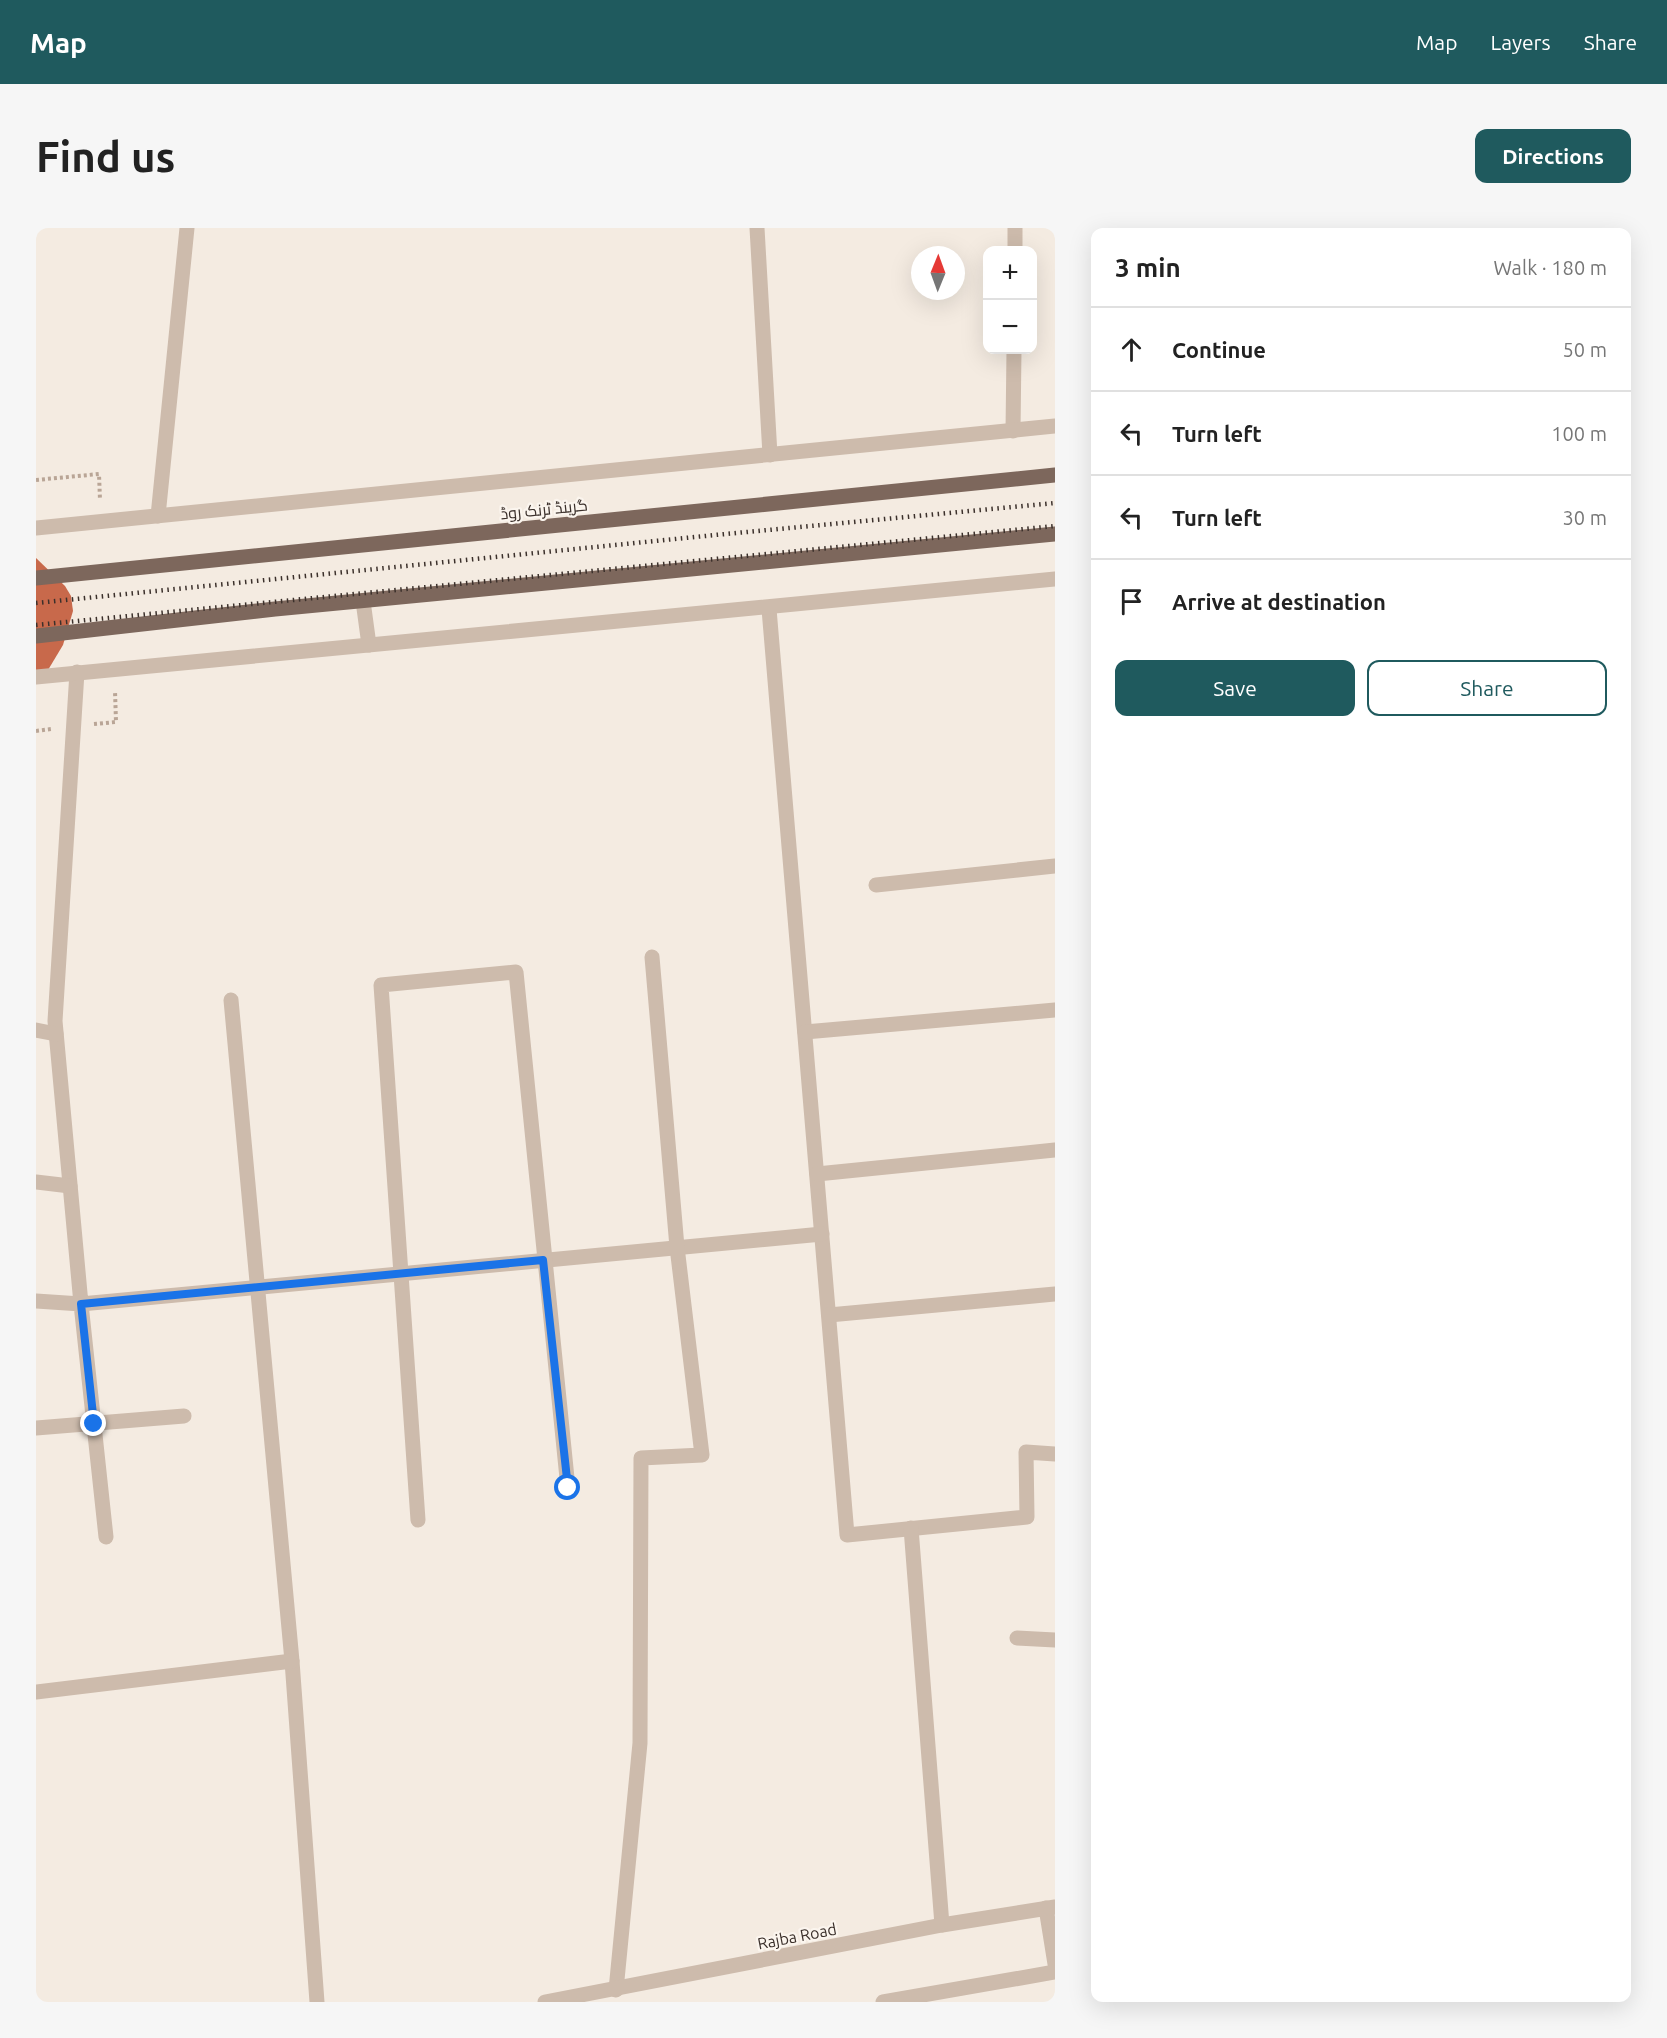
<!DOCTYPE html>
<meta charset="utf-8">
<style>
body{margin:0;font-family:Ubuntu,Cairo,sans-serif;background:#f6f6f6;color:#222}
.controls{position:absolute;right:18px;top:18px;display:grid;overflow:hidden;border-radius:12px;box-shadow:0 6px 24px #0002}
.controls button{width:54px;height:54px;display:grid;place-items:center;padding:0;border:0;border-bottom:2px solid #e0e0e0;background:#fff;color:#222;font:30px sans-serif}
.compass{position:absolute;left:875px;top:18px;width:54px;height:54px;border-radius:50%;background:#fff;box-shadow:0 6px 24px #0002;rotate:1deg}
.stop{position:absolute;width:18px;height:18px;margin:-14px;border:4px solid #1a73e8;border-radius:50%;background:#fff}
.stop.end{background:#1a73e8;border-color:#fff;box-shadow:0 2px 6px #0008}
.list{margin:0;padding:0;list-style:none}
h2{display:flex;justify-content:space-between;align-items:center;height:78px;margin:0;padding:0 24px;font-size:26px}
h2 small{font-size:20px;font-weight:400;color:#767676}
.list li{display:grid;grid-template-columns:39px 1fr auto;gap:18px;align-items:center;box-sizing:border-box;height:84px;padding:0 24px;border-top:2px solid #e0e0e0}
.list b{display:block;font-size:22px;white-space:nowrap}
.list em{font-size:20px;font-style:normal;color:#767676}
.actions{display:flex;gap:12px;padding:18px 24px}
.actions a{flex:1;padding:14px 0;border:2px solid #1f5a5e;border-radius:12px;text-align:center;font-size:21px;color:#1f5a5e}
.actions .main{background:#1f5a5e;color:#fff}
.icon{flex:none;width:33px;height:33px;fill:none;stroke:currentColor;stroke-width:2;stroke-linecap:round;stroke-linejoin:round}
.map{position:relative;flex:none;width:1019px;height:1774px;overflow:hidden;border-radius:12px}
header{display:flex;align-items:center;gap:36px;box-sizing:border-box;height:84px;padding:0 30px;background:#1f5a5e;color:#fff}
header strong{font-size:28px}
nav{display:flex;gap:33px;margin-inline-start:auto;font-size:21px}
.intro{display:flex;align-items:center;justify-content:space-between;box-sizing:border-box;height:144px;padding:0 36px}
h1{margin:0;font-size:42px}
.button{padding:15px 27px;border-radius:12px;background:#1f5a5e;color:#fff;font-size:21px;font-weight:700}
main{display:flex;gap:36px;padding:0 36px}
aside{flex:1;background:#fff;border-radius:12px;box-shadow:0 6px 24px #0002}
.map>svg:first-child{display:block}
.building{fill:#c8694b}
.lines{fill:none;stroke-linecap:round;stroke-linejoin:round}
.path{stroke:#b9a596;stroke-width:4;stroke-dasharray:3 3;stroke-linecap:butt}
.service{stroke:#cdbbac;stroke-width:15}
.minor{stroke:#cdbbac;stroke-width:15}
.tertiary{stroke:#cdbbac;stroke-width:15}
.primary{stroke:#7d675c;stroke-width:15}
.rail{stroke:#3b302b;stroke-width:4.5;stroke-dasharray:1.5 4.5;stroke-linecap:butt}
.route{stroke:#1a73e8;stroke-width:8}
.labels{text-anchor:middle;stroke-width:4.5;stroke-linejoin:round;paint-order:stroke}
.street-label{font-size:16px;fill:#3b302b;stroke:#fbf5ee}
</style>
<header>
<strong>Map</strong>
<nav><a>Map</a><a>Layers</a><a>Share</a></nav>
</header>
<div class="intro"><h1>Find us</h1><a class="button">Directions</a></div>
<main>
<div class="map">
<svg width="1019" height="1774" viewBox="0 0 1019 1774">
<rect width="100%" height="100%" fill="#f4ebe1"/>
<!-- building -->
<path class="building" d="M0 330 29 358 35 368 37 383 27 417 12 442 0 453Z"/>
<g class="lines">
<!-- path -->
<g class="path">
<path d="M0 252 63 246 64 272"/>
<path d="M58 496 80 494 79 463"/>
<path d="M0 503 15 501"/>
</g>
<!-- service -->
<g class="service">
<path d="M979 22V0"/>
<path d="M977 203 978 122"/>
<path d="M981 1410 1019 1412"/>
</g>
<!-- minor -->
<g class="minor">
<path d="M721 0 734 227"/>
<path d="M122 288 151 0"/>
<path d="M733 381 811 1307 991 1289 990 1224 1019 1226"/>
<path d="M41 444 19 793 45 1076 786 1006"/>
<path d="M840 657 1019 638"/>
<path d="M195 772 256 1433 281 1774"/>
<path d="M0 802 20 806"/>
<path d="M769 804 1019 782"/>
<path d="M781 946 1019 922"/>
<path d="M0 954 34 958"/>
<path d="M0 1073 45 1076 70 1309"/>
<path d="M793 1087 1019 1066"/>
<path d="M0 1200 148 1188"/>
<path d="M382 1292 345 757 480 744 532 1260"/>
<path d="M875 1300 906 1697"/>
<path d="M0 1464 256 1433"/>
<path d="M1010 1680 1019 1736"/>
<path d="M580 1762 604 1515 605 1230 666 1227 641 1019 616 729"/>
</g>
<!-- tertiary -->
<g class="tertiary">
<path d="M0 300 1019 198"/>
<path d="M327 373 333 417"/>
<path d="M0 449 1019 351"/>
<path d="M509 1774 906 1697 1019 1679"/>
<path d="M847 1774 1019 1744"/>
</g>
<!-- primary -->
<g class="primary">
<path d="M0 350 1019 247"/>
<path d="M0 408 239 381 1019 306"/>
</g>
<!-- rail -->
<g class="rail">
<path d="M0 375 679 307 1019 275"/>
<path d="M0 397 1019 298"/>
</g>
</g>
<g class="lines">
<!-- route -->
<path class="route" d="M58 1196 45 1076 507 1032 532 1260"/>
</g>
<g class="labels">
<!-- street labels -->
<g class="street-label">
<text transform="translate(508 281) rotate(-6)" y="6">گرینڈ ٹرنک روڈ</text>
<text transform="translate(761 1708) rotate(-11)" y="6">Rajba Road</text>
</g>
</g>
</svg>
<div class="controls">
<button>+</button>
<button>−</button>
</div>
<svg class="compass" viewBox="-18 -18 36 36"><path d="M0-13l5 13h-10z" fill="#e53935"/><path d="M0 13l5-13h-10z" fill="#767676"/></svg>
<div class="stop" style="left:532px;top:1260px"></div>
<div class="stop end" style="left:58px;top:1196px"></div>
</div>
<aside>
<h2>3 min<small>Walk · 180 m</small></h2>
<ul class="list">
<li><svg class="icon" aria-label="ahead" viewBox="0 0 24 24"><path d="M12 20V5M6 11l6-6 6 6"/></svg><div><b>Continue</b></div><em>50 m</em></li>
<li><svg class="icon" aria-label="left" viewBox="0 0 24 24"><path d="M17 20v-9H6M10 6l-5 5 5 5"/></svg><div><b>Turn left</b></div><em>100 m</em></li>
<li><svg class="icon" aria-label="left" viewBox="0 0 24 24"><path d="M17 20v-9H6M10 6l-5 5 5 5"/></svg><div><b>Turn left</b></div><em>30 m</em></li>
<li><svg class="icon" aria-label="arrive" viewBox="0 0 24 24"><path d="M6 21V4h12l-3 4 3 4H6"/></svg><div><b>Arrive at destination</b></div></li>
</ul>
<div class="actions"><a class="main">Save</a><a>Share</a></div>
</aside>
</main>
